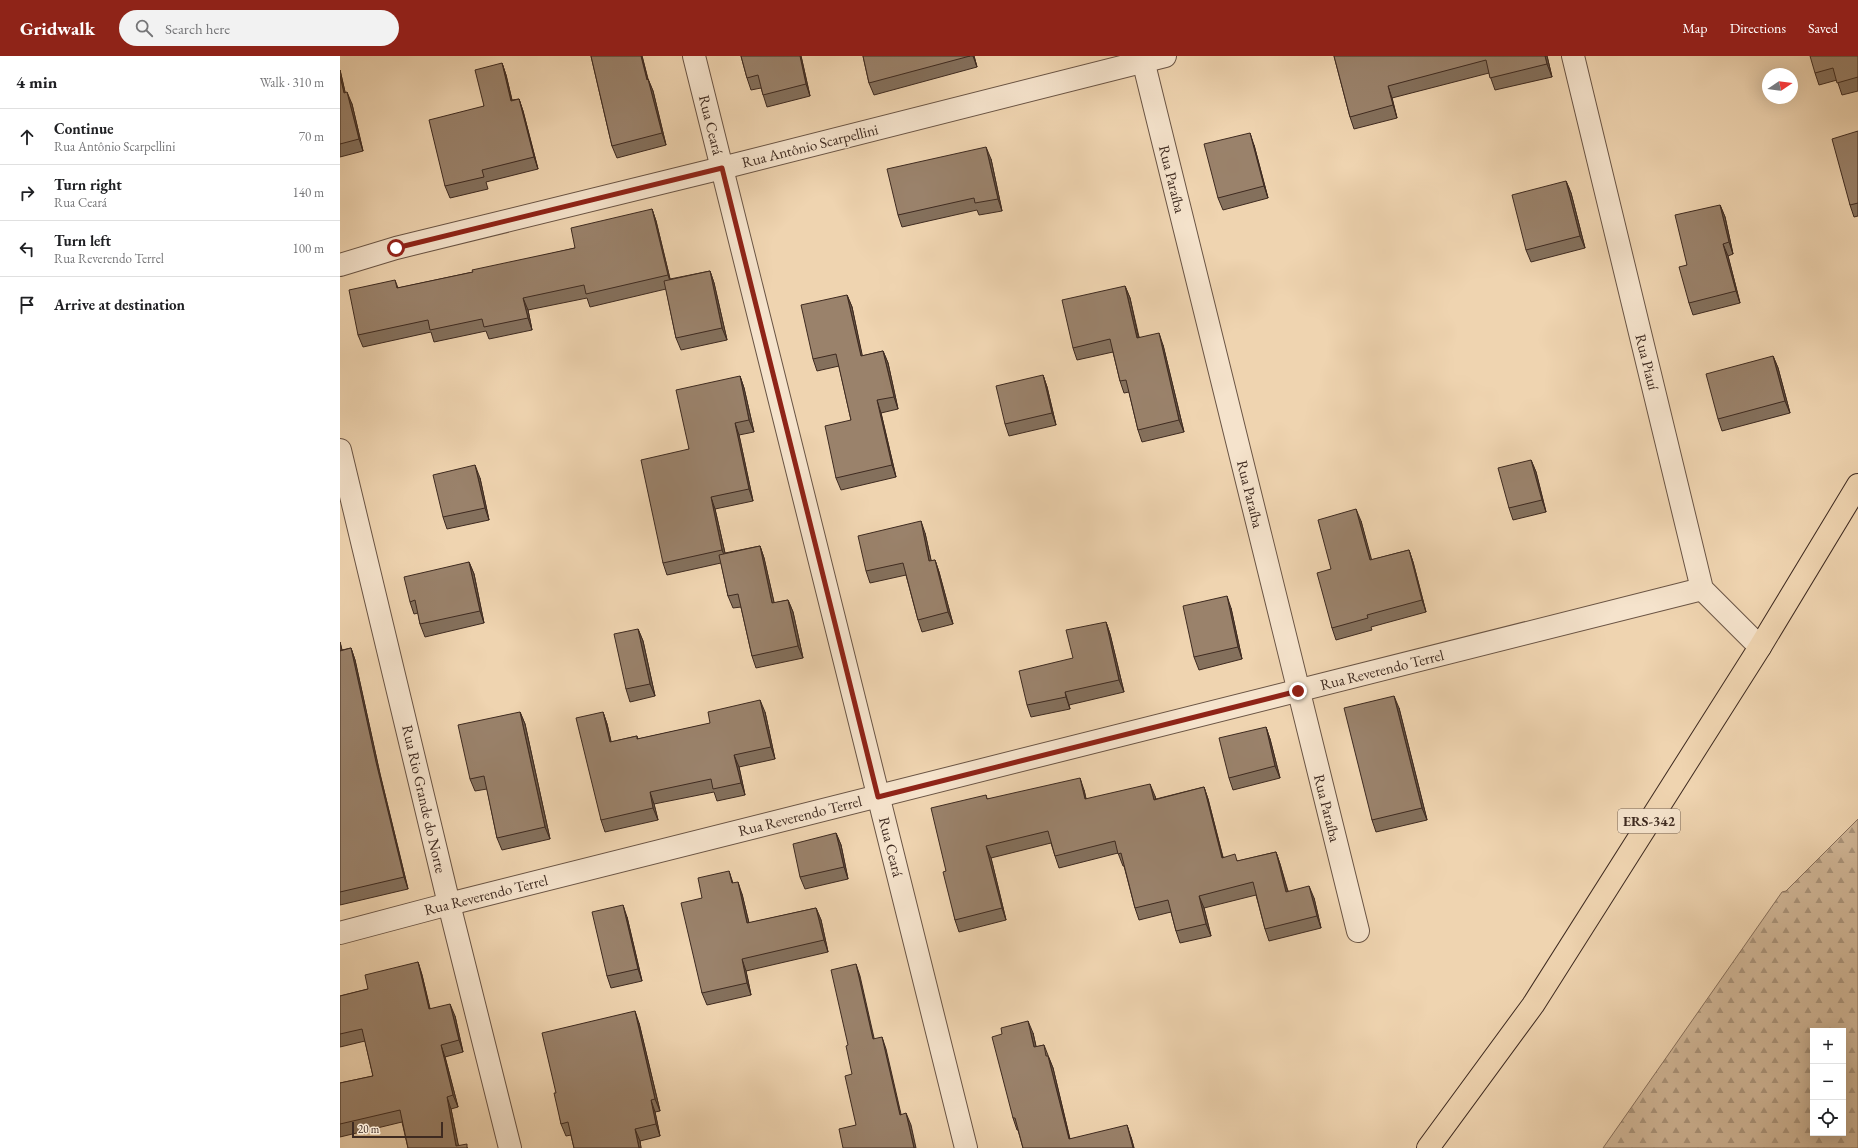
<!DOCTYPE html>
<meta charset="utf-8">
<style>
body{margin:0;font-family:"EB Garamond",serif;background:#f2f2f2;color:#202124}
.controls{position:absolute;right:12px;bottom:12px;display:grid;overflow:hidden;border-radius:0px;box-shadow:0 4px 16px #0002}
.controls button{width:36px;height:36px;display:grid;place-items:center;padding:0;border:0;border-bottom:1px solid #e0e0e0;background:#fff;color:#202124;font:20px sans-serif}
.compass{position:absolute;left:1422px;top:12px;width:36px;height:36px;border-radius:50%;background:#fff;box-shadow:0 4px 16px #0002;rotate:77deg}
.scale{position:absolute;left:12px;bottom:10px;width:91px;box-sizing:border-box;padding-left:4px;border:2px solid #3e2a20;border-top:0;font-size:11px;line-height:14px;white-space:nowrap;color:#3e2a20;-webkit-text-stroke:3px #f5e3cc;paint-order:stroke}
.stop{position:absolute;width:12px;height:12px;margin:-9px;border:3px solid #8f2418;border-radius:50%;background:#fff}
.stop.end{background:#8f2418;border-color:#fff;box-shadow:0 1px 4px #0008}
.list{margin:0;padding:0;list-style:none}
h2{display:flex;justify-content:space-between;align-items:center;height:52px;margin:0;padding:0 16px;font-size:17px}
h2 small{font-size:13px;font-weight:400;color:#757577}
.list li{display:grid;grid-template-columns:26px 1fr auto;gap:12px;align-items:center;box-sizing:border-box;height:56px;padding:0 16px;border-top:1px solid #e0e0e0}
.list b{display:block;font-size:15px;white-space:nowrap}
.list p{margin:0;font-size:13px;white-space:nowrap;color:#757577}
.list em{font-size:13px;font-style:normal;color:#757577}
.icon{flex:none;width:22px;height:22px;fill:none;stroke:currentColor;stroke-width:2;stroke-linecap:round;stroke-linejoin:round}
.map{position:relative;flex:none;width:1518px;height:1092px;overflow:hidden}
header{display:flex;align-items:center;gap:24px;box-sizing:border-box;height:56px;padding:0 20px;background:#8f2418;color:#fff}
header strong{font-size:19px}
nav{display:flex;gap:22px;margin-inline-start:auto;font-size:14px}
.search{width:280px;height:36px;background:#f2f2f2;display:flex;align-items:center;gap:10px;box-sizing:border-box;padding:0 14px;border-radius:22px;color:#757577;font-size:15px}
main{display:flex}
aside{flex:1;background:#fff}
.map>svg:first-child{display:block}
.forest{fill:url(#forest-firs);stroke:#88705c;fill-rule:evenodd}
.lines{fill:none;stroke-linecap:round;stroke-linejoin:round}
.minor-casing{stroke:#6a5444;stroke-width:24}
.tertiary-casing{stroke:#6a5444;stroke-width:24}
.primary-casing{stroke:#3e2a20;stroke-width:24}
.minor{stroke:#f5e3cc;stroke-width:22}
.tertiary{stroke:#f5e3cc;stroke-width:22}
.primary{stroke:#efd4b0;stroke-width:22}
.wall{fill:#84705c;stroke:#3e2a20}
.shaded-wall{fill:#6c5b4b;stroke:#3e2a20}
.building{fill:#9a826b;stroke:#3e2a20}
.route{stroke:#8f2418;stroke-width:5}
.labels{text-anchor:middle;stroke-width:3.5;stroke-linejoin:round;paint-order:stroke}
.shield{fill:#f5e3cc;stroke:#756254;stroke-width:1}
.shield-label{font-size:14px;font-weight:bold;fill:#3e2a20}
.street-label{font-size:15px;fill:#3e2a20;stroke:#f5e3cc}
</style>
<header>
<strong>Gridwalk</strong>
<div class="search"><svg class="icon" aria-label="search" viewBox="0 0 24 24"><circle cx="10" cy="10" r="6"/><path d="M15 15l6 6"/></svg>Search here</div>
<nav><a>Map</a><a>Directions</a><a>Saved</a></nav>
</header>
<main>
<aside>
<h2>4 min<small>Walk · 310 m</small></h2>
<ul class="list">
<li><svg class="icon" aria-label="ahead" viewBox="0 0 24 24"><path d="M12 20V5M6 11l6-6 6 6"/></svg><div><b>Continue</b><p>Rua Antônio Scarpellini</p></div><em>70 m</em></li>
<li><svg class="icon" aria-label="right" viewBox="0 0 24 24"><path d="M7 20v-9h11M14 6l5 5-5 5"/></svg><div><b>Turn right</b><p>Rua Ceará</p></div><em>140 m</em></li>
<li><svg class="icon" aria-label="left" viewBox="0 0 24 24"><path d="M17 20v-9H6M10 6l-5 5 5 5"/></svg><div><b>Turn left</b><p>Rua Reverendo Terrel</p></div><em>100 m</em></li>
<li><svg class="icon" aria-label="arrive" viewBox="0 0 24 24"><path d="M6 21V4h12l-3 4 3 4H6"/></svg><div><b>Arrive at destination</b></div></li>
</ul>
</aside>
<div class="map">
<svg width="1518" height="1092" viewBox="0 0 1518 1092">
<defs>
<pattern id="forest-firs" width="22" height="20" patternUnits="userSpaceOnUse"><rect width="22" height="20" fill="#d1b798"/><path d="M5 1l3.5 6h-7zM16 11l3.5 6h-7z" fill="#ab957c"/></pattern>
</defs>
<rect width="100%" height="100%" fill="#efd4b0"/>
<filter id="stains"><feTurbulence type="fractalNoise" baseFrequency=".005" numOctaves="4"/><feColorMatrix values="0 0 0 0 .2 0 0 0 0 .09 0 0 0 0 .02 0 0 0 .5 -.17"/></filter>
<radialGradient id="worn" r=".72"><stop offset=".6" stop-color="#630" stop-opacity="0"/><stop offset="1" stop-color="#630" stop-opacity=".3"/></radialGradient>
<!-- forest -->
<path class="forest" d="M1518 763V1092H1263L1442 836 1446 835ZM1473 975H1503V1077H1473Z"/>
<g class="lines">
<!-- minor casing -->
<g class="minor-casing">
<g id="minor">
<path d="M354 0 626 1092"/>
<path d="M802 0 1018 875"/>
<path d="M0 209 56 192 382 112 825 0"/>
<path d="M0 877 109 848"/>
</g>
</g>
<!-- tertiary casing -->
<g class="tertiary-casing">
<g id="tertiary">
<path d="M1233 0 1362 533 1420 591"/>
<path d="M0 394 109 848 170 1092"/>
<path d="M109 848 1362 533"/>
</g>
</g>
<!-- primary casing -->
<g class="primary-casing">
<path id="primary" d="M1088 1092 1193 949 1420 591 1518 429"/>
</g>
<!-- minor -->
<use href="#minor" class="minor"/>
<!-- tertiary -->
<use href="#tertiary" class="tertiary"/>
<!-- primary -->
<use href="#primary" class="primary"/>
</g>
<!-- wall -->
<g class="wall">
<path d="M251 0H302L308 23 313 35 326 89 277 102 272 90Z"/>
<path d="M401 0H461L470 40 427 51 421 32 411 34 407 22Z"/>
<path d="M523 0H634L637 11 534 39 529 27Z"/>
<path d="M994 0H1207L1212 21 1155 34 1149 17 1052 42 1057 62 1014 73 1010 61Z"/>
<path d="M1518 0V35L1502 39 1497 24 1479 29 1475 17Z"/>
<path d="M162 7 166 19 172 44 179 43 183 55 198 113 146 126 148 133 110 142 105 130 144 50Z"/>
<path d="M0 14 5 36 12 48 23 95 0 101Z"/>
<path d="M1518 75V160L1514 161 1510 149Z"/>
<path d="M914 89 928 142 883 154 878 142Z"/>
<path d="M651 103 662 155 639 159 637 154 562 171 558 159Z"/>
<path d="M1226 125 1231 137 1245 192 1191 206 1186 194Z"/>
<path d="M1380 149 1385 161 1393 198 1388 200 1400 247 1353 259 1349 247 1347 209Z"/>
<path d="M312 153 316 165 330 223 370 215 374 227 387 284 341 294 336 282 326 233 250 251 247 242 188 254 192 274 149 283 146 275 94 286 91 276 23 291 18 279 55 224 58 232 133 216 235 192Z"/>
<path d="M785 230 790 242 799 281 823 289 844 376 802 386 798 374 789 336 784 337 780 325 773 296 737 304 733 292Z"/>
<path d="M507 239 512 251 522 300 543 295 548 307 558 353 541 357 556 421 501 434 496 422 511 364 499 310 477 315 473 303Z"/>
<path d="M1433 300 1438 312 1450 357 1382 375 1378 363Z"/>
<path d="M703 319 707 331 716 369 669 380 665 368Z"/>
<path d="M400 320 404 332 414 376 399 379 413 445 375 453 385 497 420 490 424 502 434 547 448 544 453 556 463 602 416 612 412 600 401 551 393 552 388 540 381 507 327 519 323 507 349 393Z"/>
<path d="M1191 404 1196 416 1206 456 1173 464 1169 452Z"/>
<path d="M140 422 149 464 107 473 103 461Z"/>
<path d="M1021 465 1031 504 1069 494 1073 506 1086 556 1031 571 1032 574 996 584 992 572 991 513Z"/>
<path d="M585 477 591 505 595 504 599 516 613 568 582 576 578 564 566 519 530 527 526 515Z"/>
<path d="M129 506 134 518 144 567 85 581 80 568 78 557 74 558 70 546Z"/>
<path d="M891 552 902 603 859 614 854 601Z"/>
<path d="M766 566 770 578 784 636 729 649 730 653 691 661 687 649 733 602Z"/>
<path d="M298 573 303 585 315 640 290 646 286 633Z"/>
<path d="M0 586 2 594 11 592 15 604 40 718 68 833 0 849Z"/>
<path d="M1059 652 1087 764 1036 776 1032 764Z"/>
<path d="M180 656 185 668 210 783 162 794 157 782 147 733 135 735 130 723Z"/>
<path d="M263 656 267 668 271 686 297 680 298 683 425 656 435 703 399 711 405 739 377 745 374 736 314 748 318 764 265 776 261 764Z"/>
<path d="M926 671 930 683 940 722 893 734 889 722Z"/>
<path d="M864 731 868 743 883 801 898 805 936 796 940 808 948 835 974 842 981 872 929 885 925 873 916 839 864 852 871 880 840 887 836 875 831 856 799 864 795 852 784 810H783L778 797 719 812 715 800 711 787 651 802 666 864 619 876 615 864 606 815 646 739 647 743 744 734 746 743 815 740 816 743Z"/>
<path d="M496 777 501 789 508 823 465 833 460 821Z"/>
<path d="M393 827 402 838 409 867 476 852 481 864 488 896 406 915 411 939 367 949 362 937V842Z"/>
<path d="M287 861 302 925 271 932 267 920Z"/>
<path d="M78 906 82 919 90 953 115 960 123 996 105 1001 118 1051 111 1053 118 1089 128 1092H68L62 1066 0 1081V1027L33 1020 25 985 0 991V940L28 933Z"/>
<path d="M299 967 320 1055 315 1056 320 1080 300 1085 301 1092H234L231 1079 226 1080 221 1068 216 1037Z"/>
<path d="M693 977 696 991 704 989 713 1012 730 1083 791 1081 794 1092H683L678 1074H677L673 1062Z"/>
</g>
<!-- shaded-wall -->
<g class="shaded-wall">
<path d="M301 0H302L311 36 307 24Z"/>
<path d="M460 0H461L470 40 466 28Z"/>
<path d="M633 0H634L637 11Z"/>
<path d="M1205 0H1207L1212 21 1207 8Z"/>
<path d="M162 7 166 19 175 57 171 45Z"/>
<path d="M0 14 8 49 4 37 0 20Z"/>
<path d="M308 23 313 35 326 89 322 77Z"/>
<path d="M1048 30 1052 42 1057 62 1053 49Z"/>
<path d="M7 36 12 48 23 95 19 83Z"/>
<path d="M179 43 183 55 198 113 194 101Z"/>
<path d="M910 77 914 89 928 142 924 130Z"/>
<path d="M646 91 651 103 662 155 658 143Z"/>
<path d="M1226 125 1231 137 1245 192 1240 180Z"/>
<path d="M1380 149 1385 161 1393 198 1389 186Z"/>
<path d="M312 153 316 165 332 231 328 219Z"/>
<path d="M1383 188 1388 200 1400 247 1396 235Z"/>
<path d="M370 215 374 227 387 284 382 272Z"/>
<path d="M785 230 790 242 801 294 797 282Z"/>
<path d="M507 239 512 251 525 312 521 300Z"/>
<path d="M183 242 188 254 192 274 188 262Z"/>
<path d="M819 277 823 289 844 376 839 364Z"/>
<path d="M543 295 548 307 558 353 554 341Z"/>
<path d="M1433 300 1438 312 1450 357 1445 345Z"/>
<path d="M703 319 707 331 716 369 712 357Z"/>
<path d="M400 320 404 332 414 376 409 364Z"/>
<path d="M537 344 541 357 556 421 552 409Z"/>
<path d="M395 367 399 379 413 445 409 433Z"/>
<path d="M1191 404 1196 416 1206 456 1202 444Z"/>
<path d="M135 409 140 422 149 464 145 452Z"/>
<path d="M371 441 375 453 387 506 382 494Z"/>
<path d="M1016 453 1021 465 1035 516 1030 504Z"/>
<path d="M581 465 585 477 594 517 589 505Z"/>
<path d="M420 490 424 502 437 559 432 547Z"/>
<path d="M1069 494 1073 506 1086 556 1082 544Z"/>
<path d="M595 504 599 516 613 568 608 556Z"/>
<path d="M129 506 134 518 144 567 140 555Z"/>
<path d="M887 540 891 552 902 603 898 591Z"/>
<path d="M448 544 453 556 463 602 458 590Z"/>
<path d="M766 566 770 578 784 636 779 624Z"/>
<path d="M298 573 303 585 315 640 310 628Z"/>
<path d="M0 586 5 607 0 594Z"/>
<path d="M11 592 15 604 40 718 68 833 64 821 36 706Z"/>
<path d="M725 636 729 649 730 653 726 641Z"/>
<path d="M1054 640 1059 652 1087 764 1082 752Z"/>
<path d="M420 644 425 656 435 703 431 691Z"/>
<path d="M180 656 185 668 210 783 205 771Z"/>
<path d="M263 656 267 668 274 698 270 686Z"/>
<path d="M926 671 930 683 940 722 935 710Z"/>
<path d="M394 699 399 711 405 739 401 727Z"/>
<path d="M740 722 744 734 749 755 745 743Z"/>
<path d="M810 728 815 740 818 756 814 744Z"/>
<path d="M864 731 868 743 886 814 882 802Z"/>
<path d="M310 736 314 748 318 764 313 752Z"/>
<path d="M496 777 501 789 508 823 504 811Z"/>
<path d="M646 790 651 802 666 864 662 852Z"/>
<path d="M936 796 940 808 951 848 946 836Z"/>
<path d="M389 815 393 827H392Z"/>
<path d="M398 826 402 838 412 880 407 867Z"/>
<path d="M969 830 974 842 981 872 977 860Z"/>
<path d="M859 840 864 852 871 880 866 868Z"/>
<path d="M283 849 287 861 302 925 298 913Z"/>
<path d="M476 852 481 864 488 896 484 884Z"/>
<path d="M402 903 406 915 411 939 407 927Z"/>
<path d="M78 906 82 919 93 965 89 953Z"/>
<path d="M516 908 520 920 537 995 533 983Z"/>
<path d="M110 948 115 960 123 996 119 984Z"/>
<path d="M295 955 299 967 320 1055 315 1043Z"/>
<path d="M688 965 693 977 699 1003 694 991Z"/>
<path d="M542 981 546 993 564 1071 560 1059Z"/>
<path d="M101 989 105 1001 118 1051 113 1039Z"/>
<path d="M708 1000 713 1012 732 1092 729 1083Z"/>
<path d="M107 1041 111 1053 119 1092 116 1090Z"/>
<path d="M311 1044 315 1056 320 1080 316 1068Z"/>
<path d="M566 1057 571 1069 576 1092H574Z"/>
<path d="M787 1069 791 1081 794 1092H793Z"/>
<path d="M295 1073 300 1085 301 1092H299Z"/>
</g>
<!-- building -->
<g class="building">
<path d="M251 0H301L307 24 308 23 322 77 272 90Z"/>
<path d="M401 0H460L466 28 423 39 418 19 407 22Z"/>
<path d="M523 0H630L529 27Z"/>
<path d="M994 0H1205L1207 8 1150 22 1146 4 1048 30 1053 49 1010 61Z"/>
<path d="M1470 0H1518V21L1497 27 1493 12 1475 17Z"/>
<path d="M162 7 171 45 179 43 194 101 142 114 144 121 105 130 89 64 144 50 135 14Z"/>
<path d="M0 20 4 37 7 36 19 83 0 88Z"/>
<path d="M1518 75V147L1510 149 1492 83Z"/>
<path d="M910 77 924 130 878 142 864 88Z"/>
<path d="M646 91 658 143 635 147 634 142 558 159 547 113Z"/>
<path d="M1226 125 1240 180 1186 194 1172 139Z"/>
<path d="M1380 149 1389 186 1383 188 1396 235 1349 247 1339 211 1347 209 1335 159Z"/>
<path d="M312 153 328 219 246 238 244 229 183 242 188 262 144 271 142 263 90 274 88 264 18 279 9 234 55 224 57 232 133 216 132 214 235 192 231 172Z"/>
<path d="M370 215 382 272 336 282 324 225Z"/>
<path d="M785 230 797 282 819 277 839 364 798 374 786 324 780 325 770 283 733 292 722 244Z"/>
<path d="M507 239 521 300 543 295 554 341 537 344 552 409 496 422 485 370 511 364 496 298 473 303 461 249Z"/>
<path d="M1433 300 1445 345 1378 363 1366 318Z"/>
<path d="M703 319 712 357 665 368 656 330Z"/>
<path d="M400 320 409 364 395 367 409 433 371 441 382 494 323 507 301 404 349 393 336 334Z"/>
<path d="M1191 404 1202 444 1169 452 1158 412Z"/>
<path d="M135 409 145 452 103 461 93 419Z"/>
<path d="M1016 453 1030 504 1069 494 1082 544 1027 559 1028 562 992 572 977 517 991 513 978 464Z"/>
<path d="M581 465 589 505 595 504 608 556 578 564 563 507 526 515 518 480Z"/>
<path d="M420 490 432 547 448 544 458 590 412 600 398 538 388 540 379 499Z"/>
<path d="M129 506 140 555 80 568 75 544 70 546 64 521Z"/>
<path d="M887 540 898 591 854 601 843 550Z"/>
<path d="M766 566 779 624 725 636 726 641 687 649 679 615 733 602 726 574Z"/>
<path d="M298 573 310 628 286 633 274 578Z"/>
<path d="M11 592 36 706 64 821 0 836V594V595Z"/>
<path d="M1054 640 1082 752 1032 764 1004 652Z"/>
<path d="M420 644 431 691 394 699 401 727 373 733 371 723 310 736 313 752 261 764 236 662 263 656 270 686 297 680V683L370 667 368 656Z"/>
<path d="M180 656 205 771 157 782 144 720 130 723 118 669Z"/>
<path d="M926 671 935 710 889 722 879 682Z"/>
<path d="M740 722 745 743 810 728 814 744 864 731 882 802 895 798 897 805 936 796 946 836 969 830 977 860 925 873 913 826 859 840 866 868 836 875 828 844 795 852 781 797 778 798 775 785 715 800 708 775 646 790 662 852 615 864 603 816 606 815 591 752 646 739 647 743Z"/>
<path d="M496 777 504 811 460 821 453 788Z"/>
<path d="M389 815 392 827 398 826 407 867 476 852 484 884 402 903 407 927 362 937 341 847 362 842 358 822Z"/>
<path d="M283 849 298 913 267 920 252 856Z"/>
<path d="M78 906 89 953 110 948 119 984 101 989 113 1039 107 1041 116 1090 127 1088V1092H68L60 1054 0 1068V1027L33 1020 22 973 0 978V940L28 933 25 919Z"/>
<path d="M516 908 533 983 542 981 560 1059 566 1057 574 1092H503L499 1073 516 1069 505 1020 512 1018 506 990 508 989 491 914Z"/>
<path d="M295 955 315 1043 311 1044 316 1068 295 1073 299 1092H234L228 1066 221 1068 214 1037H216L202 977Z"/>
<path d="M688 965 694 991 704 989 706 1000H708L729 1083 787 1069 793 1092H683L675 1062H673L652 981 662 978 661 972Z"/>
</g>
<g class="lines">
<!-- route -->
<path class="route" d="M56 192 382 112 538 741 958 635"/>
</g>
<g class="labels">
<!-- shield labels -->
<rect class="shield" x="1278" y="753" width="62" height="24" rx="3"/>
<g class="shield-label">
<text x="1309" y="770">ERS-342</text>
</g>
<!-- street labels -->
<g class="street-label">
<text transform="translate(371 69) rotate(76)" y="5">Rua Ceará</text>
<text transform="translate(470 90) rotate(-14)" y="5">Rua Antônio Scarpellini</text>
<text transform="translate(832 123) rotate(76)" y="5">Rua Paraíba</text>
<text transform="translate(1307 306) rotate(76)" y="5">Rua Piauí</text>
<text transform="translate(910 438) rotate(76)" y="5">Rua Paraíba</text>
<text transform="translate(1042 614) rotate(-14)" y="5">Rua Reverendo Terrel</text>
<text transform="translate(84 743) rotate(77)" y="5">Rua Rio Grande do Norte</text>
<text transform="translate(987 752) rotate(76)" y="5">Rua Paraíba</text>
<text transform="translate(460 760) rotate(-14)" y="5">Rua Reverendo Terrel</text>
<text transform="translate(551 791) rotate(76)" y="5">Rua Ceará</text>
<text transform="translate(146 839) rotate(-14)" y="5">Rua Reverendo Terrel</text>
</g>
</g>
<rect width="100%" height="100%" filter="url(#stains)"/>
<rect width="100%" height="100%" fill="url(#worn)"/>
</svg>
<div class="controls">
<button>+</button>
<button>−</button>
<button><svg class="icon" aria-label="locate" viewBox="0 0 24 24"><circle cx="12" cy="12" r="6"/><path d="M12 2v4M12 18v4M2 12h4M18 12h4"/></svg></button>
</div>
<svg class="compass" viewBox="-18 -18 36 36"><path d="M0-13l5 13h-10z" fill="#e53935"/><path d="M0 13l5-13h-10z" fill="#757577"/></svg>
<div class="scale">20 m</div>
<div class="stop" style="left:56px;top:192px"></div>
<div class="stop end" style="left:958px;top:635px"></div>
</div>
</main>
